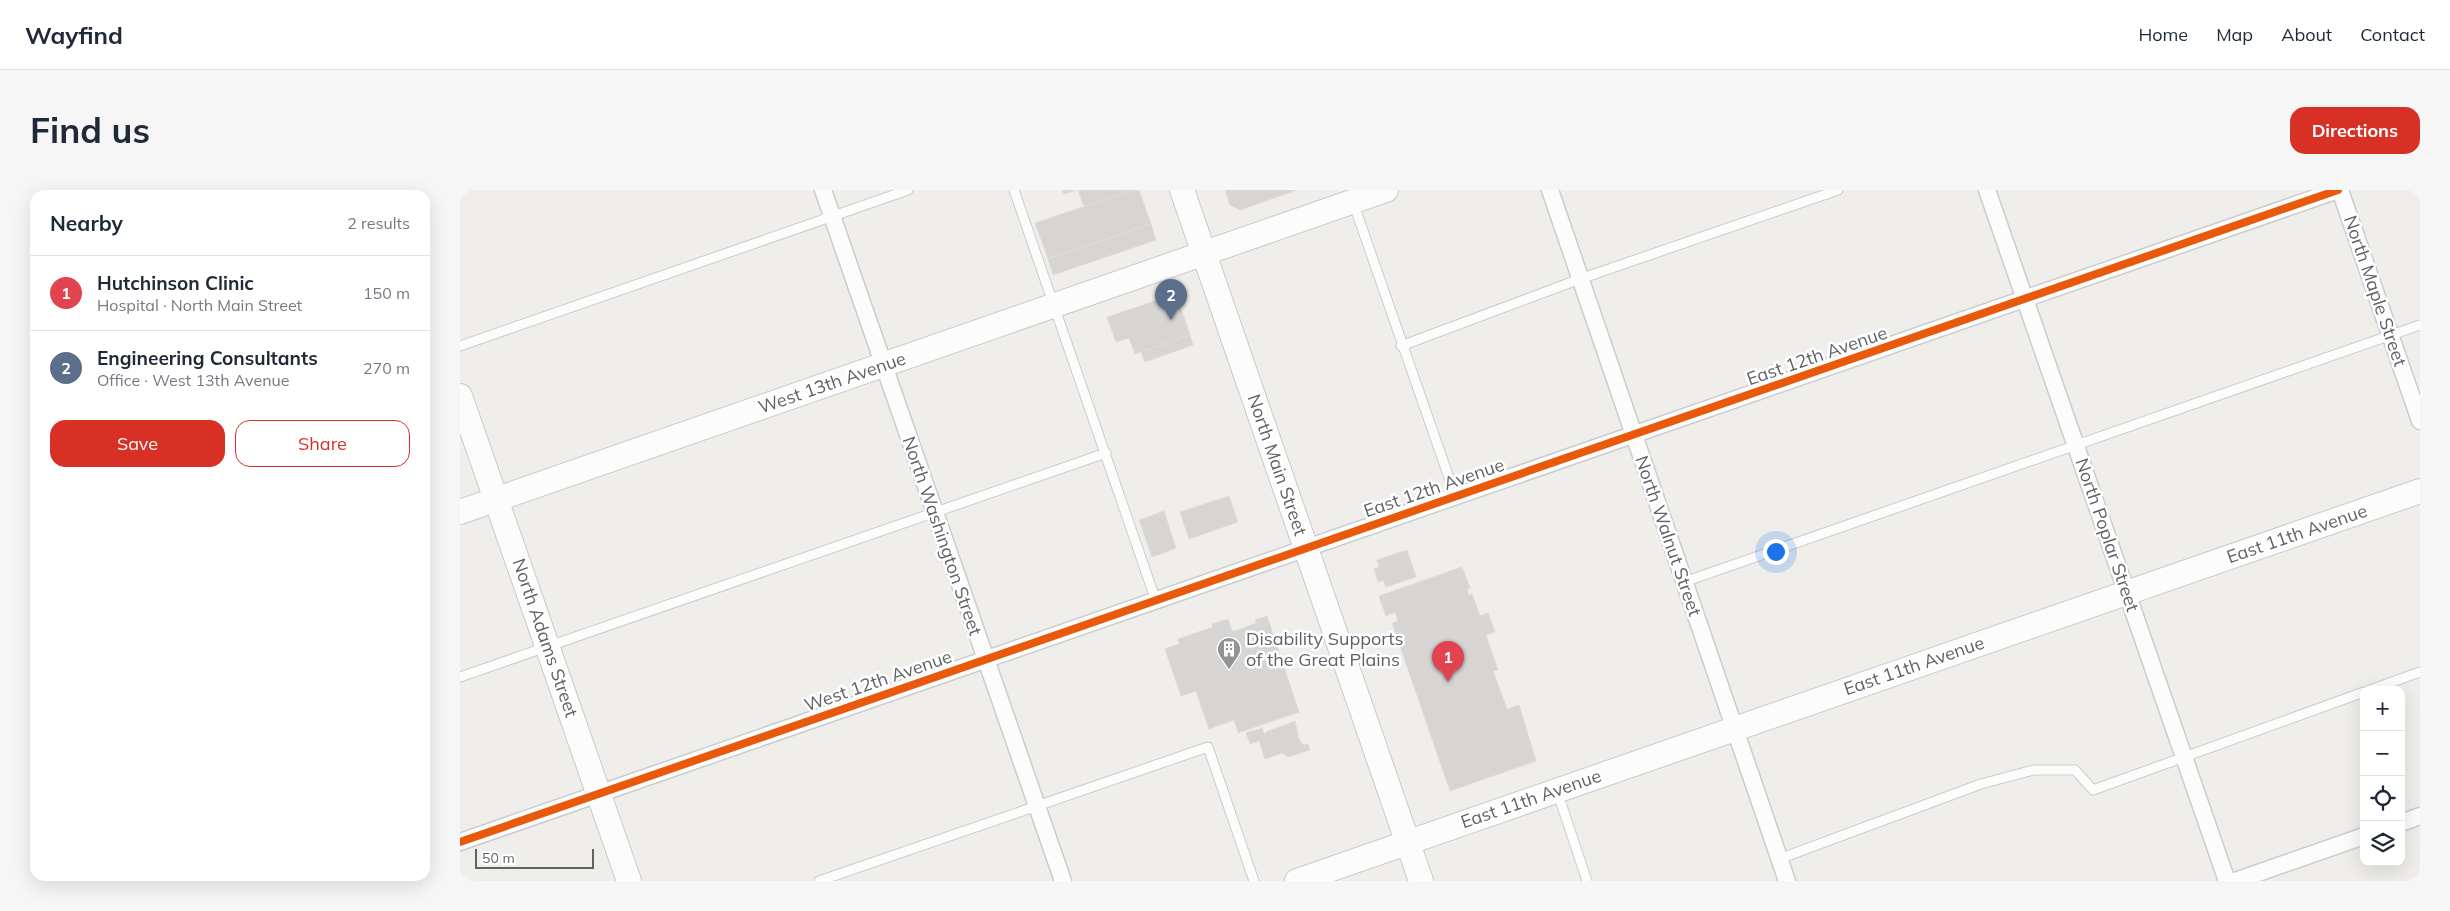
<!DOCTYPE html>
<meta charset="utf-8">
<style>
body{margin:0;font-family:Mulish,sans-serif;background:#f6f6f7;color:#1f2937}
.controls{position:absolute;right:15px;bottom:15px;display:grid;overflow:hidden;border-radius:10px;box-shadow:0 5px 20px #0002}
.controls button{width:45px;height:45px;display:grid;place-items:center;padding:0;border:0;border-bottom:1px solid #e0e1e3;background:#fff;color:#1f2937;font:25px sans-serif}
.scale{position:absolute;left:15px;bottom:12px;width:119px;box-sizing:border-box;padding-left:5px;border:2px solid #5f6368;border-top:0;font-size:14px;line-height:18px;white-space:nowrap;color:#5f6368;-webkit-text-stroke:4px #fff;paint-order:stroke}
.you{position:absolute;left:1315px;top:361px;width:18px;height:18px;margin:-12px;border:4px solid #fff;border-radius:50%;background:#1a73e8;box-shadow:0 0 0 8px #1a73e833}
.badge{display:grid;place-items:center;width:32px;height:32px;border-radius:50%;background:#d93025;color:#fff;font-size:16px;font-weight:700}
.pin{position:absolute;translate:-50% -41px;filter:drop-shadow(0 1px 2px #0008)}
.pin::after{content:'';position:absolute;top:26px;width:18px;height:15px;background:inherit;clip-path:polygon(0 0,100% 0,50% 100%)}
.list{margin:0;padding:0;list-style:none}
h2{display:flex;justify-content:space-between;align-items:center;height:65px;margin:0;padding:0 20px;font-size:21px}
h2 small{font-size:16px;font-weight:400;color:#747a83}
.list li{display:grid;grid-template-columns:32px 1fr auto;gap:15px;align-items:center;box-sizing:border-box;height:75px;padding:0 20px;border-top:1px solid #e0e1e3}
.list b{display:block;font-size:19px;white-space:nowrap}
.list p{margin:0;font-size:16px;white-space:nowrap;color:#747a83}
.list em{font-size:16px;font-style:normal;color:#747a83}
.actions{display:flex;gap:10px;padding:15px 20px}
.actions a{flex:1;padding:11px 0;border:1px solid #d93025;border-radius:15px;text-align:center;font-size:18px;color:#d93025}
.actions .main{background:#d93025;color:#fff}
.icon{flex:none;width:28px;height:28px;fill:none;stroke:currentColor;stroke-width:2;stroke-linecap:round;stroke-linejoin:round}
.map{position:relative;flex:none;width:1960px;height:691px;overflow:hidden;border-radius:15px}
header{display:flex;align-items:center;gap:30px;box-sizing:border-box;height:70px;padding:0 25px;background:#fff;border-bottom:1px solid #e0e1e3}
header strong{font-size:24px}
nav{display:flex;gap:28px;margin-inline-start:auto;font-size:18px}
.intro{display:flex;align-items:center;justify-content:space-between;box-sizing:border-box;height:120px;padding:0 30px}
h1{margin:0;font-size:35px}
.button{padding:12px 22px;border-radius:15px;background:#d93025;color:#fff;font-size:18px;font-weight:700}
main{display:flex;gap:30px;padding:0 30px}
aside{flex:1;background:#fff;border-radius:15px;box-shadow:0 5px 20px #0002}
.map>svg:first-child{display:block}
.building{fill:#d6d5d3;stroke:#deddd9}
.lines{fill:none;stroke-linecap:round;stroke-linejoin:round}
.lane-casing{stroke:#cbcccc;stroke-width:11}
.street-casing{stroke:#cbcccc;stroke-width:19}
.secondary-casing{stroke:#cacacb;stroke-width:26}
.lane{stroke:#fdfcfc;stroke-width:9}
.street{stroke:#fdfcfc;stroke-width:16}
.secondary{stroke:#fdfcfc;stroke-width:24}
.cycleway-casing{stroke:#fff;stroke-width:11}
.cycleway{stroke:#e8590c;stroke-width:8}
.labels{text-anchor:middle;stroke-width:5;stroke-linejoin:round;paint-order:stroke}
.street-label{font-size:18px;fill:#5f6368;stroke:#fff}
.poi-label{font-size:18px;fill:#5f6368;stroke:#fff;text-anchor:start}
</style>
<header>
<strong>Wayfind</strong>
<nav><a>Home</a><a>Map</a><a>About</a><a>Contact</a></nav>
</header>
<div class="intro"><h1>Find us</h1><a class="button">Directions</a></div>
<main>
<aside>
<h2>Nearby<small>2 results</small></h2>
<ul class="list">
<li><span class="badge" style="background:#e0444e">1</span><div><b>Hutchinson Clinic</b><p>Hospital · North Main Street</p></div><em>150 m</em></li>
<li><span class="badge" style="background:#5c6f8a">2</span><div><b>Engineering Consultants</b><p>Office · West 13th Avenue</p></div><em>270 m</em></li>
</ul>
<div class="actions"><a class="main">Save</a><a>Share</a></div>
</aside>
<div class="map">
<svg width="1960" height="691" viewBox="0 0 1960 691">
<rect width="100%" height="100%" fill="#efeeea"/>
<!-- building -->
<g class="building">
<path d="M602 0H616L604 4Z"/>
<path d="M618 0H673L624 17Z"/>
<path d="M673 0H679L691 34 588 69 575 33Z"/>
<path d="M765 0H837L780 20 770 15Z"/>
<path d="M691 34 696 50 593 85 588 69Z"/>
<path d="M716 104 730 145 675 164 669 148 656 152 647 127Z"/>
<path d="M730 145 733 155 685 172 681 162Z"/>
<path d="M769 306 778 332 729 349 720 322Z"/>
<path d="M704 321 716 358 692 367 679 330Z"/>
<path d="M947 360 956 387 926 397 923 390 918 392 914 379 919 377 917 370Z"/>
<path d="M1002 377 1010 398 1007 399 1009 405 1012 404 1020 426 1028 423 1035 442 1026 445 1038 480 1033 481 1047 519 1059 515 1076 571 990 601 932 433 938 431 935 422 926 426 919 406Z"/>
<path d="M807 426 839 522 778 543 774 530 749 539 736 501 721 506 705 459 719 454 718 449 753 437 752 434 768 429 772 441H775L797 433 795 430Z"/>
<path d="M835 531 839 549 843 555 848 554 850 560 828 567 823 563 805 569 799 551 790 554 786 543 802 538 805 545 806 542Z"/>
</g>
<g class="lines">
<!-- lane casing -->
<g class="lane-casing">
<g id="lane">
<path d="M554 0 696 411"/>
<path d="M893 12 995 305"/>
<path d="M0 156 448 0"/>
<path d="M941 156 1120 89 1378 0"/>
<path d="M1224 392 1960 135"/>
<path d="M0 487 646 263"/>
<path d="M1910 500 1960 482"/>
<path d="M1097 601 1127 691"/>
<path d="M1319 669 1521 594 1573 580H1615L1633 600 1904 502"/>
<path d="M359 691 748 557 794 691"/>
</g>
</g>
<!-- street casing -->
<g class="street-casing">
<g id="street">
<path d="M363 0 603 691"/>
<path d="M1090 0 1327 691"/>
<path d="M1527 0 1767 691"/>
<path d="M1880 0 1960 231"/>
<path d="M1941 633 1960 626"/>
<path d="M0 652 1878 0"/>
<path d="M1775 691 1904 646"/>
</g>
</g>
<!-- secondary casing -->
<g class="secondary-casing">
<g id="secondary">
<path d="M722 0 961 691"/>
<path d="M0 206 169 691"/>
<path d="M0 322 926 0"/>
<path d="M837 691 1960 301"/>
</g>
</g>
<!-- lane -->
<use href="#lane" class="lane"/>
<!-- street -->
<use href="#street" class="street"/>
<!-- secondary -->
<use href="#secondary" class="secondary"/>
<!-- cycleway casing -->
<g class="cycleway-casing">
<path id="cycleway" d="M0 652 1878 0"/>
</g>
<!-- cycleway -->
<use href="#cycleway" class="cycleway"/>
</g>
<!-- icons -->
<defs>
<g id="building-pin" transform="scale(1.25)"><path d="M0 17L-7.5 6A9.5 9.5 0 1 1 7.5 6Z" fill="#919496" stroke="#fff"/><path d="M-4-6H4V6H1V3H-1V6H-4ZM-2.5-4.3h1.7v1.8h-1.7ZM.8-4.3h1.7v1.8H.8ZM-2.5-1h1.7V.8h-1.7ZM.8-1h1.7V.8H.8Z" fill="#fff"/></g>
</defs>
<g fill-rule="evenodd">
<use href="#building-pin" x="769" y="459"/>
</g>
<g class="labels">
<!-- street labels -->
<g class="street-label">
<text transform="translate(1915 101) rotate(71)" y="6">North Maple Street</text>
<text transform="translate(1357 166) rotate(-19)" y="6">East 12th Avenue</text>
<text transform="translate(372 193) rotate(-19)" y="6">West 13th Avenue</text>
<text transform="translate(817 275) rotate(71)" y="6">North Main Street</text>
<text transform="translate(974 298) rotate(-19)" y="6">East 12th Avenue</text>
<text transform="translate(1837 344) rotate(-19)" y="6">East 11th Avenue</text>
<text transform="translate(1647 345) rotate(71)" y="6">North Poplar Street</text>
<text transform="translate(482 346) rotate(71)" y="6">North Washington Street</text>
<text transform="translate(1208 346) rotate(71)" y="6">North Walnut Street</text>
<text transform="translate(85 448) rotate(71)" y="6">North Adams Street</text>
<text transform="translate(1454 476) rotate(-19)" y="6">East 11th Avenue</text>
<text transform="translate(418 491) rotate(-19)" y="6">West 12th Avenue</text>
<text transform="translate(1071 609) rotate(-19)" y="6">East 11th Avenue</text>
</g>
<!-- poi labels -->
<g class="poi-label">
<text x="786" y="455">Disability Supports<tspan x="786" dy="21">of the Great Plains</tspan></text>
</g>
</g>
</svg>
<div class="controls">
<button>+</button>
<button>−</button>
<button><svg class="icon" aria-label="locate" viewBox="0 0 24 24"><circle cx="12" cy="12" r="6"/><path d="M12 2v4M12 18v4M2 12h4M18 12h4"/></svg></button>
<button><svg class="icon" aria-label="layers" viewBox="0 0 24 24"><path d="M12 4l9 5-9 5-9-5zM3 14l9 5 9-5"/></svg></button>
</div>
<div class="scale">50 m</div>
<div class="you"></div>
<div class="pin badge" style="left:988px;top:492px;background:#e0444e">1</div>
<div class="pin badge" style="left:711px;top:130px;background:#5c6f8a">2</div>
</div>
</main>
